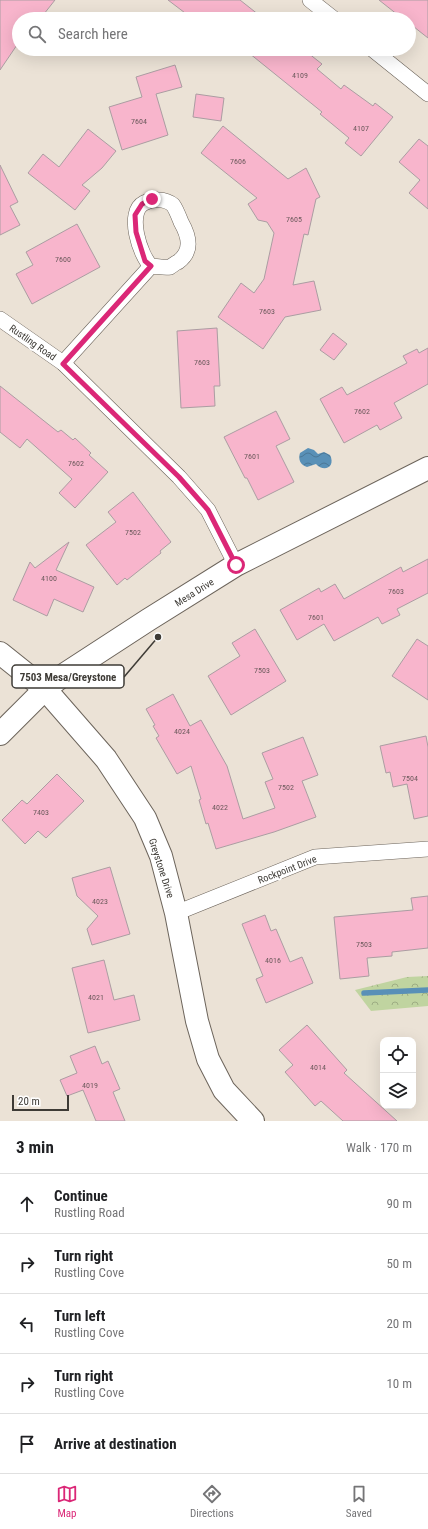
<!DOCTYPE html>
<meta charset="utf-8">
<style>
body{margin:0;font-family:"Roboto Condensed",sans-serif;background:#f6f6f6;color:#202124}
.controls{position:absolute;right:12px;bottom:12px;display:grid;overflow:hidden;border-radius:8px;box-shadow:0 4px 16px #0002}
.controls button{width:36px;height:36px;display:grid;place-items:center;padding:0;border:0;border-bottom:1px solid #e0e0e0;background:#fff;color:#202124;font:20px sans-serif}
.scale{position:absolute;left:12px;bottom:10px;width:57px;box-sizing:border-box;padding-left:4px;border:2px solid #3e3b36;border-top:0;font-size:11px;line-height:14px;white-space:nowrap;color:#3e3b36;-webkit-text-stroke:3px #fff;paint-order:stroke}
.stop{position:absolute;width:12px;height:12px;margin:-9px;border:3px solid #db2777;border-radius:50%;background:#fff}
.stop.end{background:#db2777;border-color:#fff;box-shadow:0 1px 4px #0008}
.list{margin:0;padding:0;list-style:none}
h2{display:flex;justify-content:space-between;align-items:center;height:52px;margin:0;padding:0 16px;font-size:17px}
h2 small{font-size:13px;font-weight:400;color:#757577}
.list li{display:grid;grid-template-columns:26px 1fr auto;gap:12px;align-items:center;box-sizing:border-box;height:60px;padding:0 16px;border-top:1px solid #e0e0e0}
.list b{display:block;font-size:15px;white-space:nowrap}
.list p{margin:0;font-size:13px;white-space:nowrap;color:#757577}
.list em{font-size:13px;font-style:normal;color:#757577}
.icon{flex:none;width:22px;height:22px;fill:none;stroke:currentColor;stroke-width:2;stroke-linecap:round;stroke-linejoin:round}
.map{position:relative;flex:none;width:428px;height:1121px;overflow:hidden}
.search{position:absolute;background:#fff;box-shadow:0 4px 16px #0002;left:12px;right:12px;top:12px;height:44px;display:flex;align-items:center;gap:10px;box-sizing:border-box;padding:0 14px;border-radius:22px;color:#757577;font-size:15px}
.sheet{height:352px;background:#fff}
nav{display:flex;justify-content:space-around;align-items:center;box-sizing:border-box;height:56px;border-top:1px solid #e0e0e0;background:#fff;font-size:11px;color:#757577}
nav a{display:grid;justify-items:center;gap:2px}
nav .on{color:#db2777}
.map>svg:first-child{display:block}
.forest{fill:url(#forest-crowns)}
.water{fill:url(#water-waves)}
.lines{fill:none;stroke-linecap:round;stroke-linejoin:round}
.stream{stroke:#5990b7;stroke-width:5.5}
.building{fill:#f8b5cc;stroke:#ab9da2}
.street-casing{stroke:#6c645b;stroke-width:16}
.secondary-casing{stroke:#6c645b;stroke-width:24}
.street{stroke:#fff;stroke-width:15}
.secondary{stroke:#fff;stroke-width:22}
.route{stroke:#db2777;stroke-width:5}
.labels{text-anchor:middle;stroke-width:4;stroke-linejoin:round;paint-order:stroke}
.number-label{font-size:8px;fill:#6c5a5c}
.street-label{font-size:10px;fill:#3e3b36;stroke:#fff}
.leader{fill:none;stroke:#3e3b36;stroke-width:1.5}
.callout-dot{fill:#3e3b36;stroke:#fff;stroke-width:1.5}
.callout{fill:#fff;stroke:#3e3b36;stroke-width:1.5}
.callout-label{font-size:11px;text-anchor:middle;font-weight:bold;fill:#3e3b36}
</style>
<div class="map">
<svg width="428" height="1121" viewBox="0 0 428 1121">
<defs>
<pattern id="forest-crowns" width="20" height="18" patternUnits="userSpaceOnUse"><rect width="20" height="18" fill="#c0d4a0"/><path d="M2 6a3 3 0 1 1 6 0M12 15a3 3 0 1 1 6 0" fill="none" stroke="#9dad83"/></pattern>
<pattern id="water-waves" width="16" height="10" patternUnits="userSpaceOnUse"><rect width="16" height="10" fill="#5990b7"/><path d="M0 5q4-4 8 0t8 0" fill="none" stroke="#4b7796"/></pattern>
</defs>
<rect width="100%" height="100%" fill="#ebe2d6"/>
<!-- forest -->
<path class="forest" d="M428 976V1006L371 1011 355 990 407 977Z"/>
<!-- water -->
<path class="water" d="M308 448 314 450 318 454 324 452 330 455C336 467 324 473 316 464L307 467C300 465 298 459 300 453Z"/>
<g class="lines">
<!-- stream -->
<path class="stream" d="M364 993 428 990"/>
</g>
<!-- building -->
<g class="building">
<path d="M0 0H55L40 19H19V42L0 70Z"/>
<path d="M168 0H240L264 19H193Z"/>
<path d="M379 0H428V38L409 23V19H403Z"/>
<path d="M244 49H303L322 64 317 69 341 89 344 85 373 106 375 103 393 117 361 156 345 143 349 138 320 114 322 112Z"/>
<path d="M175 65 182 87 156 94 168 135 122 150 109 107 142 97 136 77Z"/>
<path d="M196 94 224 98 221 121 193 117Z"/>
<path d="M223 126 288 179 306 168 320 197 316 199 308 235 304 234 293 285 314 281 321 310 285 317 263 349 218 317 241 283 254 293 264 279 274 233 267 222 258 220 248 204 257 198 201 153Z"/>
<path d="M88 129 116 151 102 168 82 185 90 191 75 210 28 173 43 154 59 167Z"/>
<path d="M419 139 428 146V209L409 193 420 180 399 162Z"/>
<path d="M0 165 18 202 10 206 20 225 0 235Z"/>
<path d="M77 224 100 267 32 304 16 274 33 265 26 252Z"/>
<path d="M217 328 220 386H214L215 406 181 408 177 331Z"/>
<path d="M333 333 347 344 334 360 320 350Z"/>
<path d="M428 348V384L394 403 402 418 380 430 377 425 344 443 320 399 342 387 347 395 407 363 403 356 417 349 419 353Z"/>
<path d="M0 386 58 432 61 430 73 440 75 438 91 453 89 455 108 472 75 508 59 493 72 479 27 439 20 448 0 432Z"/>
<path d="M276 411 290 439 276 446 294 482 258 500 247 478H245L224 437Z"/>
<path d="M133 492 171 542 160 551 161 553 127 580 125 578 117 585 86 545 116 522 108 512Z"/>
<path d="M69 542 56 570 94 587 83 612 54 599 47 616 13 600 30 562 35 568Z"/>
<path d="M428 559V593L397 609 400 615 382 624 378 617 334 641 324 624 297 640 280 610 319 588 321 592 335 584 344 599 401 567 403 572Z"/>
<path d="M255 629 286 681 231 715 208 676 240 656 232 643Z"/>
<path d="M417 639 428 646V700L392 676Z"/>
<path d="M173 694 190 726 201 720 227 766 243 819 275 808 265 782 273 779 262 753 303 737 318 775 302 781 316 817 274 832 216 849 208 823 206 824 199 800 201 799 191 766 177 774 156 738 159 736 153 726 155 725 146 709Z"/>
<path d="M426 736 428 747V816L414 819 407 784 393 787 390 772 386 773 380 746Z"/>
<path d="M57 774 84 801 46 838 38 831 25 844 2 820 22 800 27 804Z"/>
<path d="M110 867 130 934 92 945 87 929 98 916 77 896 72 878Z"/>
<path d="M428 896V948L392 952V956L367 958 369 976 340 979 334 917 413 910 411 898Z"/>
<path d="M265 915 271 931 276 929 290 962 302 957 313 983 266 1003 256 979 263 976 242 924Z"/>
<path d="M104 960 114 1000 134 995 140 1020 88 1033 72 968Z"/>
<path d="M307 1025 347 1070 344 1073 397 1121H343L321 1101 315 1106 285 1072 293 1065 279 1050Z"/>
<path d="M95 1046 102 1064 108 1061 120 1089 113 1092 125 1121H96L83 1090 67 1096 60 1080 77 1073 70 1056Z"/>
</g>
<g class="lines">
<!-- street casing -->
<g class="street-casing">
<g id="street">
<path d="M310 0 334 19"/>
<path d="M372 49 428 94"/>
<path d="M0 319 63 363 179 477 208 510 236 565"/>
<path d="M63 363 151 266C157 266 164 268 170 267 172 266 175 263 178 262 193 251 189 236 181 222 179 217 176 209 173 205 165 198 152 199 144 203 126 212 140 256 151 266"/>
<path d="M176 913 315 857 428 849"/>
</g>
</g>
<!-- secondary casing -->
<g class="secondary-casing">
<g id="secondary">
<path d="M0 653 45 689 106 759 145 818 161 856 176 913 197 1021 208 1059 224 1090 253 1121"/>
<path d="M0 734 45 689 65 674 148 620 236 565 428 468"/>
</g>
</g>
<!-- street -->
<use href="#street" class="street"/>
<!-- secondary -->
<use href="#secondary" class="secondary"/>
</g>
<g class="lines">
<!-- route -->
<path class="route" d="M152 199 142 204 135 215 136 232 145 261 151 266 63 364 179 477 208 510 236 565"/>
</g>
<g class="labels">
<!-- number labels -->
<g class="number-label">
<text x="300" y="78">4109</text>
<text x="139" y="124">7604</text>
<text x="361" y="131">4107</text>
<text x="238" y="164">7606</text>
<text x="294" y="222">7605</text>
<text x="63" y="262">7600</text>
<text x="267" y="314">7603</text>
<text x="202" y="365">7603</text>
<text x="362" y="414">7602</text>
<text x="252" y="459">7601</text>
<text x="76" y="466">7602</text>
<text x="133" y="535">7502</text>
<text x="49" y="581">4100</text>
<text x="396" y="594">7603</text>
<text x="316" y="620">7601</text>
<text x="262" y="673">7503</text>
<text x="182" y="734">4024</text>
<text x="410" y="781">7504</text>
<text x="286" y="790">7502</text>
<text x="220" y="810">4022</text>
<text x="41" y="815">7403</text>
<text x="100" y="904">4023</text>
<text x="364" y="947">7503</text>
<text x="273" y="963">4016</text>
<text x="96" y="1000">4021</text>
<text x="318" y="1070">4014</text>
<text x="90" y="1088">4019</text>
</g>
<!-- street labels -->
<g class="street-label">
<text transform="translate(33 342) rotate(35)" y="4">Rustling Road</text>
<text transform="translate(194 592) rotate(-32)" y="4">Mesa Drive</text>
<text transform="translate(162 868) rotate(72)" y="4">Greystone Drive</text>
<text transform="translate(287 869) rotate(-21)" y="4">Rockpoint Drive</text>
</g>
</g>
<!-- callouts -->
<path class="leader" d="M158 637L124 677"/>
<circle class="callout-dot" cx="158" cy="637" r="4"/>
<rect class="callout" x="12" y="665" width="112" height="23" rx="4"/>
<g class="callout-label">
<text x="68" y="681">7503 Mesa/Greystone</text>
</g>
</svg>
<div class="controls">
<button><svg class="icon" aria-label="locate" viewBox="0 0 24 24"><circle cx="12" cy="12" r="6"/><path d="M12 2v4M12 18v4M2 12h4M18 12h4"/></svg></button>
<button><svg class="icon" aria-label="layers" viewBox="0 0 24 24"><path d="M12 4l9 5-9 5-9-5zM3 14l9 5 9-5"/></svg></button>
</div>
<div class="scale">20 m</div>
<div class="stop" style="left:236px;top:565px"></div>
<div class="stop end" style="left:152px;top:199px"></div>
<div class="search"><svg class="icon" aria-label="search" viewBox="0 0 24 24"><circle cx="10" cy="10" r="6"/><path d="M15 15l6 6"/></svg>Search here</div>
</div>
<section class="sheet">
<h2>3 min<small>Walk · 170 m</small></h2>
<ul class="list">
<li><svg class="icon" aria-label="ahead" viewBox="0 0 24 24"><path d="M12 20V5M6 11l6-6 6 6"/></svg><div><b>Continue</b><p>Rustling Road</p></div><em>90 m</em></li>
<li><svg class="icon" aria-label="right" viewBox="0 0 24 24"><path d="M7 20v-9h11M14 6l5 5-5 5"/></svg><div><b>Turn right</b><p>Rustling Cove</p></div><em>50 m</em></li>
<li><svg class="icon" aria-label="left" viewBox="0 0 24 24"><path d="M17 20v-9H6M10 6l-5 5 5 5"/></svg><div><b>Turn left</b><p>Rustling Cove</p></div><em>20 m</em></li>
<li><svg class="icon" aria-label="right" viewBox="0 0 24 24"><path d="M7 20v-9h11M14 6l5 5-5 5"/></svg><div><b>Turn right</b><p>Rustling Cove</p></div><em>10 m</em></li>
<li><svg class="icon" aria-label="arrive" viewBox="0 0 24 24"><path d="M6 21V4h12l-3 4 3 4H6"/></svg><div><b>Arrive at destination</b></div></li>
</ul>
</section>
<nav>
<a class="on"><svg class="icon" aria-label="map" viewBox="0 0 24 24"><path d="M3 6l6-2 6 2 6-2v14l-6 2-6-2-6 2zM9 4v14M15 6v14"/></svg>Map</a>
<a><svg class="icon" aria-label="directions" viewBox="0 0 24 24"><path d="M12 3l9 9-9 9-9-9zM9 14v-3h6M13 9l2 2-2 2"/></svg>Directions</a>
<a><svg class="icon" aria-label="saved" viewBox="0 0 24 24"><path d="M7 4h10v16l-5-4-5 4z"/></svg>Saved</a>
</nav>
